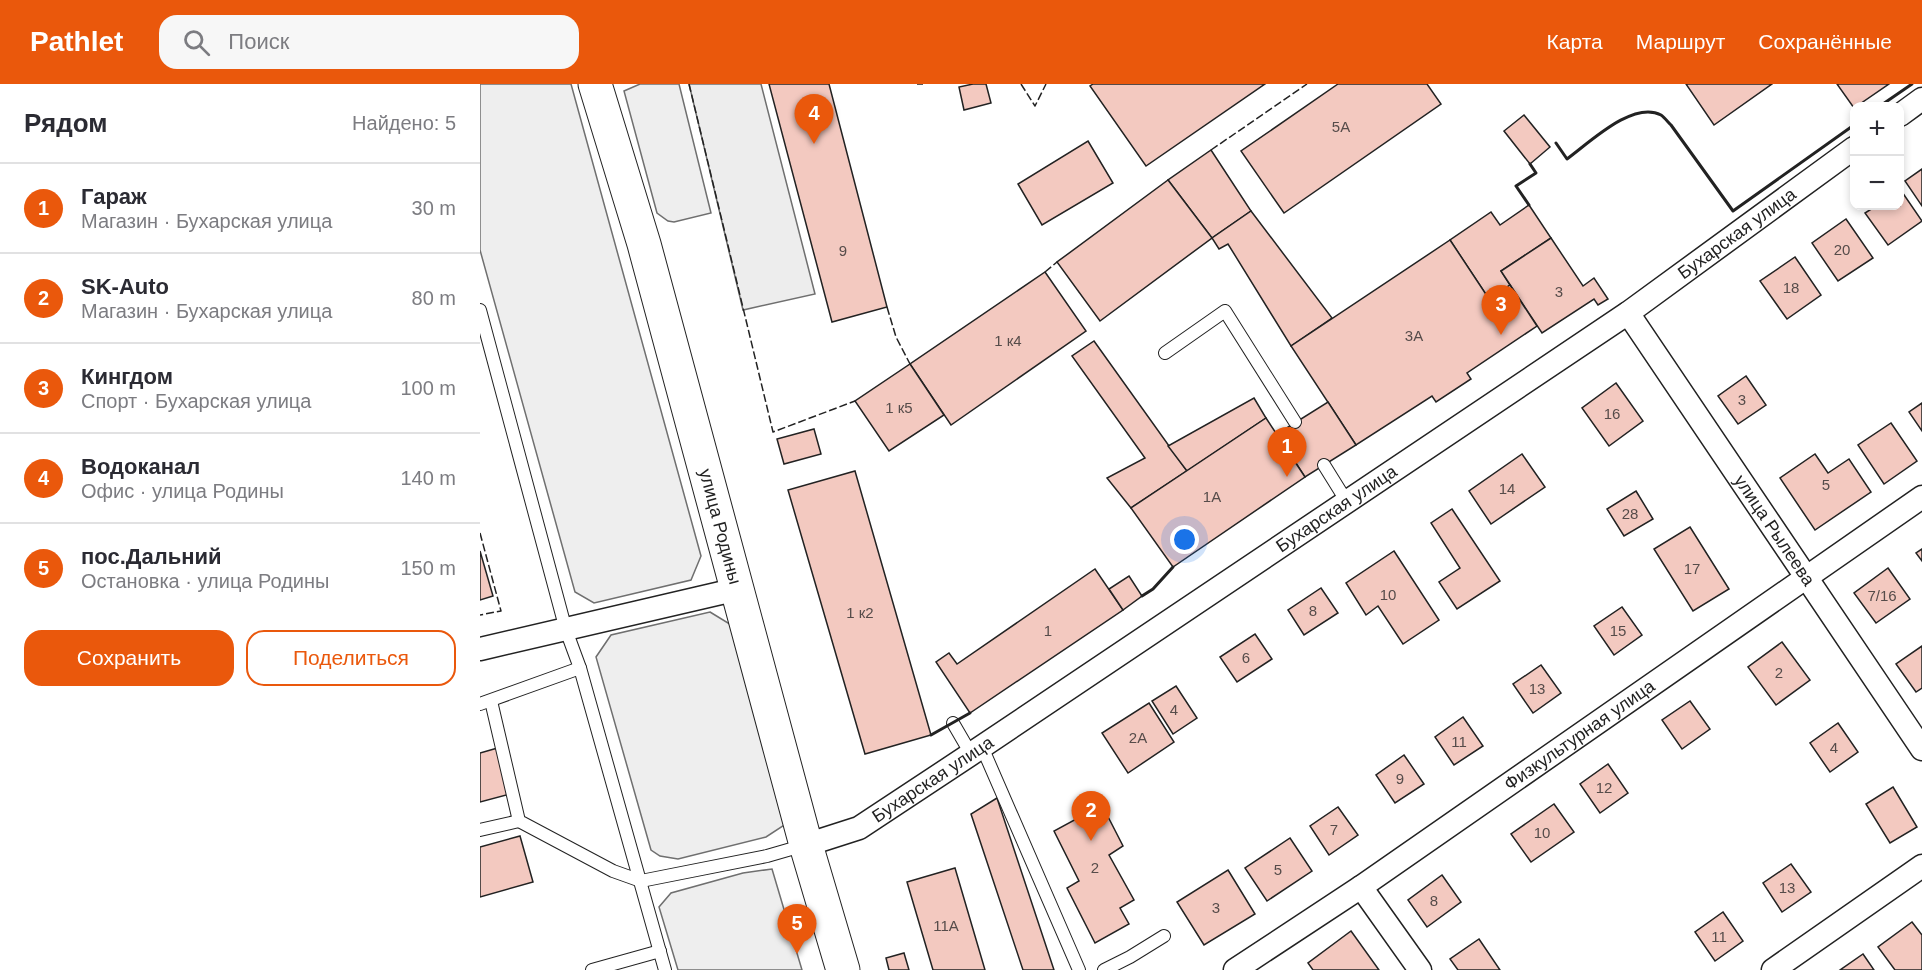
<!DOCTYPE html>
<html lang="ru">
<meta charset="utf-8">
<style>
body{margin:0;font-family:Helvetica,sans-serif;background:#f7f7f7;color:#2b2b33}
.controls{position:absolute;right:18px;top:18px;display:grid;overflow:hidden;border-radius:12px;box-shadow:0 3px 9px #0003}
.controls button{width:54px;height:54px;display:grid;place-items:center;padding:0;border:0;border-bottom:2px solid #e1e1e2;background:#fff;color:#2b2b33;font:30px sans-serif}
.you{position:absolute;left:705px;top:456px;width:21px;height:21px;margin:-15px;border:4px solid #fff;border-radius:50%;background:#1a73e8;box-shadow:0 0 0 9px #1a73e833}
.badge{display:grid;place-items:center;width:39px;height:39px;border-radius:50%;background:#ea580c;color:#fff;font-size:20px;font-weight:700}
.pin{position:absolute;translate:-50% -50px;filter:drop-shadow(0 2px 3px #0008)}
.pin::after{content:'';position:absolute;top:32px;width:21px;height:18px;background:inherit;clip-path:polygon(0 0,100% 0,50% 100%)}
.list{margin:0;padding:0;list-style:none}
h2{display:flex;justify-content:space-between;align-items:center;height:78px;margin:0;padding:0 24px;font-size:26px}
h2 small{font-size:20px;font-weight:400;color:#7c7c81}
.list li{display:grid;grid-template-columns:39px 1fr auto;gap:18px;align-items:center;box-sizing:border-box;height:90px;padding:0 24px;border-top:2px solid #e1e1e2}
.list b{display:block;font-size:22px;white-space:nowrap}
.list p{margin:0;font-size:20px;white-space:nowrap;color:#7c7c81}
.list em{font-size:20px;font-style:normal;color:#7c7c81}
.actions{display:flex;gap:12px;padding:18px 24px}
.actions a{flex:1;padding:14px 0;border:2px solid #ea580c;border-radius:18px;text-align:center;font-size:21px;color:#ea580c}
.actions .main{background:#ea580c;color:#fff}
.icon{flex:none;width:33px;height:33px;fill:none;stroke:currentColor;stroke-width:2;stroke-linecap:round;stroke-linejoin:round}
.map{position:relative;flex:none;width:1442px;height:886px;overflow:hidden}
header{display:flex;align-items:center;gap:36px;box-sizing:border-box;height:84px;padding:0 30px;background:#ea580c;color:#fff}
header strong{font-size:28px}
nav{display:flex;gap:33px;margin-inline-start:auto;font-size:21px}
.search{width:420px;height:54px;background:#f7f7f7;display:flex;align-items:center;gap:15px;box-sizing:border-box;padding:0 21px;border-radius:18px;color:#7c7c81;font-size:22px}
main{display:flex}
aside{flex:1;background:#fff}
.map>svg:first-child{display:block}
.green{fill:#eee;stroke:#6f6f6f;stroke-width:1.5}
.parking{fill:#ededed;stroke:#6f6f6f;stroke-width:1.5}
.building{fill:#f3c9c0;stroke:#222;stroke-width:1.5}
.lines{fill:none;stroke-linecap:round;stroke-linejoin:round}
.lane-casing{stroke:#222;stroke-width:14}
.street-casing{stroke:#222;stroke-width:25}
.secondary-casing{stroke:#222;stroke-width:35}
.lane{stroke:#fff;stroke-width:12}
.street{stroke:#fff;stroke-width:22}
.secondary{stroke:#fff;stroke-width:33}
.fence{stroke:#222;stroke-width:1.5;stroke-dasharray:8 3;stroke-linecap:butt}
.wall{stroke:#222;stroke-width:3}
.labels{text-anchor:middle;stroke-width:4.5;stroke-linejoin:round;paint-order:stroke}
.number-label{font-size:15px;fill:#564c4a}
.street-label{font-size:18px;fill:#222;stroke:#fff}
</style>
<header>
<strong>Pathlet</strong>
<div class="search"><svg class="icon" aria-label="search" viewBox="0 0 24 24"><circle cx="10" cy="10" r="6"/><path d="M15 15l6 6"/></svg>Поиск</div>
<nav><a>Карта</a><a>Маршрут</a><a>Сохранённые</a></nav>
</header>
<main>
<aside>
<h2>Рядом<small>Найдено: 5</small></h2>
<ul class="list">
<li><span class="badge">1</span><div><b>Гараж</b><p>Магазин · Бухарская улица</p></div><em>30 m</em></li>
<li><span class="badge">2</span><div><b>SK-Auto</b><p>Магазин · Бухарская улица</p></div><em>80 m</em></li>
<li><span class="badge">3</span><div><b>Кингдом</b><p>Спорт · Бухарская улица</p></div><em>100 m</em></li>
<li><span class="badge">4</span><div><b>Водоканал</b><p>Офис · улица Родины</p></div><em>140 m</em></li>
<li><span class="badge">5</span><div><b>пос.Дальний</b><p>Остановка · улица Родины</p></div><em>150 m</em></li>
</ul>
<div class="actions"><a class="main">Сохранить</a><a>Поделиться</a></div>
</aside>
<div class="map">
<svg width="1442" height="886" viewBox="0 0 1442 886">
<rect width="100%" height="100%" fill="#fff"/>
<!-- green -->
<g class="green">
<path d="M0 0H91L221 472 211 496 114 519 95 508 0 166Z"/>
<path d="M160 0H199L231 129 194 138 188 137 177 129 144 7Z"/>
<path d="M230 528 253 542 306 740 286 753 198 775 180 772 171 766 116 573 131 551Z"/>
<path d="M292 785 322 886H198L179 823 191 809 263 789Z"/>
</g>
<!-- parking -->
<path class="parking" d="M209 0H281L335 210 263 226Z"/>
<!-- building -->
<g class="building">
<path d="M289 0H349L407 223 352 238Z"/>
<path d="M493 0H506L511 19 484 26 479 3Z"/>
<path d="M613 0H785L666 82 610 2Z"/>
<path d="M858 0H947L961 20 804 129 761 67Z"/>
<path d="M1206 0H1292L1234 41Z"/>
<path d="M1357 0H1409L1374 24Z"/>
<path d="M1044 31 1070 63 1050 80 1024 47Z"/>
<path d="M608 57 633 99 562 141 538 100Z"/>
<path d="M731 66 771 127 732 154 688 96Z"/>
<path d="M1442 85V122L1425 97Z"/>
<path d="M688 96 732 154 620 237 577 178Z"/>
<path d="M1420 105 1442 137 1408 161 1385 129 1396 122H1420Z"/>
<path d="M1049 121 1071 154 1021 187 1030 201 1009 215 970 156 1011 128 1020 141Z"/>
<path d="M771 127 852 234 811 262 748 160 739 165 732 154Z"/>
<path d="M1366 135 1393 174 1358 197 1332 159Z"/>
<path d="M1071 154 1103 202 1114 194 1128 215 1118 221 1114 215 1062 249 1021 187Z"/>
<path d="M970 156 1009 215 1030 201 1057 242 987 289 991 295 956 318 952 312 876 361 811 262Z"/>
<path d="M1315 173 1341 211 1307 235 1280 197Z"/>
<path d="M565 188 606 247 471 341 430 280Z"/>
<path d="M614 257 707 387 651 424 627 394 665 374 592 272Z"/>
<path d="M430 280 464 331 409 367 375 317Z"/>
<path d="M1266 292 1286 321 1258 340 1238 312Z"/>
<path d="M1136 299 1163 337 1129 362 1102 324Z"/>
<path d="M774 314 786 334 707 387 688 362Z"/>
<path d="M848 318 876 361 825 393 797 350Z"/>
<path d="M1442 319V347L1429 328Z"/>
<path d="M786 334 825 393 693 483 651 424Z"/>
<path d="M1411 339 1437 377 1404 400 1378 361Z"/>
<path d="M334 345 341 370 304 380 297 355Z"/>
<path d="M1042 370 1065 403 1011 440 989 407Z"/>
<path d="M1335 370 1348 389 1369 375 1391 408 1335 446 1300 394Z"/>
<path d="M375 387 451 651 385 670 308 406Z"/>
<path d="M1156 407 1173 435 1144 452 1127 425Z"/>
<path d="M972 425 1020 497 977 525 959 498 980 484 951 439Z"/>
<path d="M1210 443 1249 505 1213 527 1174 465Z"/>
<path d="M1442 465V477L1436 469Z"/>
<path d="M0 467 13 512 0 516Z"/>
<path d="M914 467 959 536 923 560 898 522 886 531 866 499Z"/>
<path d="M1408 484 1430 515 1396 539 1374 509Z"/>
<path d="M615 485 643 526 490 629 456 578 469 569 477 580Z"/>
<path d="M649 492 662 512 643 526 629 505Z"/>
<path d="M841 504 858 529 824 551 808 526Z"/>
<path d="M1142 523 1162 551 1134 571 1114 542Z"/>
<path d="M775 550 792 575 757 598 740 573Z"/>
<path d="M1302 558 1330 596 1296 621 1268 583Z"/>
<path d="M1442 562V604L1436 608 1416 580Z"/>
<path d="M1061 581 1081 609 1053 629 1033 600Z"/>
<path d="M696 602 717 634 693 650 672 617Z"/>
<path d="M1210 617 1230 645 1202 665 1182 636Z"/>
<path d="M669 619 694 658 648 689 622 649Z"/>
<path d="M983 633 1003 662 974 681 955 653Z"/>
<path d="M1358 639 1378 668 1350 688 1330 659Z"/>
<path d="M21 663 34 709 0 718V669Z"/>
<path d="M924 671 944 700 915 719 896 691Z"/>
<path d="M1128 680 1148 709 1120 729 1100 700Z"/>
<path d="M1413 703 1437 743 1410 759 1386 720Z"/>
<path d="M517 714 574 886H543L491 730Z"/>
<path d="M1074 720 1094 748 1051 778 1031 750Z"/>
<path d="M622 721 643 762 629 771 654 816 640 824 649 840 615 859 587 804 599 797 574 747Z"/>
<path d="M858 723 878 751 849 771 830 742Z"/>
<path d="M40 752 53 798 0 813V763Z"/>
<path d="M810 754 832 787 787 817 765 784Z"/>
<path d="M1311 780 1331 808 1302 828 1283 799Z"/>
<path d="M475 784 505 886H453L427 798Z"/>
<path d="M748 786 775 830 724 861 697 818Z"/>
<path d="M962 791 981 818 947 843 928 816Z"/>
<path d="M1243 828 1263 857 1235 877 1215 848Z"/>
<path d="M1432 838 1442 851V886H1415L1398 863Z"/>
<path d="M871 847 899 886H833L828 879Z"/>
<path d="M999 855 1020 886H978L970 875Z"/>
<path d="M424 869 429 886H409L406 874Z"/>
<path d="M1383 870 1394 886H1360Z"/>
</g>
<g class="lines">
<!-- lane casing -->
<g class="lane-casing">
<g id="lane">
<path d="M0 226 86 546 100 584 185 886"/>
<path d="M685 269 745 227 815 338"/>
<path d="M844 381 867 418"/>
<path d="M11 617 39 737 133 787 161 797 287 772 325 761"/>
<path d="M0 620 100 584"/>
<path d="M473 639 491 670"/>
<path d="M502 663 599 886"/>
<path d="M0 746 39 737"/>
<path d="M112 886 180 867"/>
<path d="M624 886 650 873 684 852"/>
</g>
</g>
<!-- street casing -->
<g class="street-casing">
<g id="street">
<path d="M1420 31 1442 15"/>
<path id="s1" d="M1148 229 1442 665"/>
<path d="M0 565 258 505"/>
<path id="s2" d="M326 761 379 744 491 670 1148 229 1374 64"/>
<path d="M881 803 940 886"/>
<path id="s3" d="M755 886 881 803 1442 413"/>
<path d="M1293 886 1442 782"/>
</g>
</g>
<!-- secondary casing -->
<g class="secondary-casing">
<g id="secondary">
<path id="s4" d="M115 0 164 160 326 761 363 886"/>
</g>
</g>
<!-- lane -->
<use href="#lane" class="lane"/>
<!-- street -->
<use href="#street" class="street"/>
<!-- secondary -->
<use href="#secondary" class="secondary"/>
<!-- fence -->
<g class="fence">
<path d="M209 0 293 348 375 317"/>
<path d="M437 0H443"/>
<path d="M541 0 555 22 566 0"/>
<path d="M731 66 827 0"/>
<path d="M565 188 577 178"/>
<path d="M407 223 416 253 430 280"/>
<path d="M0 449 21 527 0 531"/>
</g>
<!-- wall -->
<g class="wall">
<path d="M1400 22 1432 0"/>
<path d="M1076 59 1087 75C1109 59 1153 16 1181 31 1184 33 1188 38 1191 41L1253 127 1374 41"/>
<path d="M1049 121 1036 102 1056 89 1050 80"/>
<path d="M662 512 673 505 693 483"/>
<path d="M451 651 490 629"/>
</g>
</g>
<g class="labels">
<!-- number labels -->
<g class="number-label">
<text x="861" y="48">5А</text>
<text x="1362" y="171">20</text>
<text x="363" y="172">9</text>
<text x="1311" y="209">18</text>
<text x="1079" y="213">3</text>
<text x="934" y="257">3А</text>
<text x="528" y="262">1 к4</text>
<text x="1262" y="321">3</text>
<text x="419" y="329">1 к5</text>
<text x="1132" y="335">16</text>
<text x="1346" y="406">5</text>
<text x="1027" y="410">14</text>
<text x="732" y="418">1А</text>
<text x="1150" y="435">28</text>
<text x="1212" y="490">17</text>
<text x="908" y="516">10</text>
<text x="1402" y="517">7/16</text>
<text x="833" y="532">8</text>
<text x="380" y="534">1 к2</text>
<text x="568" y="552">1</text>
<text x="1138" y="552">15</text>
<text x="766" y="579">6</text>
<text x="1299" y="594">2</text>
<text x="1057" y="610">13</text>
<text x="694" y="631">4</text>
<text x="658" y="659">2А</text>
<text x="979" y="663">11</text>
<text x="1354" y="669">4</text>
<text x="920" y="700">9</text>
<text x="1124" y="709">12</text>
<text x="854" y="751">7</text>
<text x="1062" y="754">10</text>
<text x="615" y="789">2</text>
<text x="798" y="791">5</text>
<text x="1307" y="809">13</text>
<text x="954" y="822">8</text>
<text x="736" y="829">3</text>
<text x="466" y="847">11А</text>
<text x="1239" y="858">11</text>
</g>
<!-- street labels -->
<g class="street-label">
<text dy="6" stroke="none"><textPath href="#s2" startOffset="1116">Бухарская улица</textPath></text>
<text dy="6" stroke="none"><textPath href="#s2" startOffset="630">Бухарская улица</textPath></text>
<text dy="6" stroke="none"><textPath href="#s4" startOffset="460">улица Родины</textPath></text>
<text dy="6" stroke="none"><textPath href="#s1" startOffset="262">улица Рылеева</textPath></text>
<text dy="6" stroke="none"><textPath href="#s3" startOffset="417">Физкультурная улица</textPath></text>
<text dy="6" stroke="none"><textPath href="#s2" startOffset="144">Бухарская улица</textPath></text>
</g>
</g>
</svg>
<div class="controls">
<button>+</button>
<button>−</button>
</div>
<div class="you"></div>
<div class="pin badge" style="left:807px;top:393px">1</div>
<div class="pin badge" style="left:611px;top:757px">2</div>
<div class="pin badge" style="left:1021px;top:251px">3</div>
<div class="pin badge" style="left:334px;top:60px">4</div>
<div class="pin badge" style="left:317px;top:870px">5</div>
</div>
</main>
